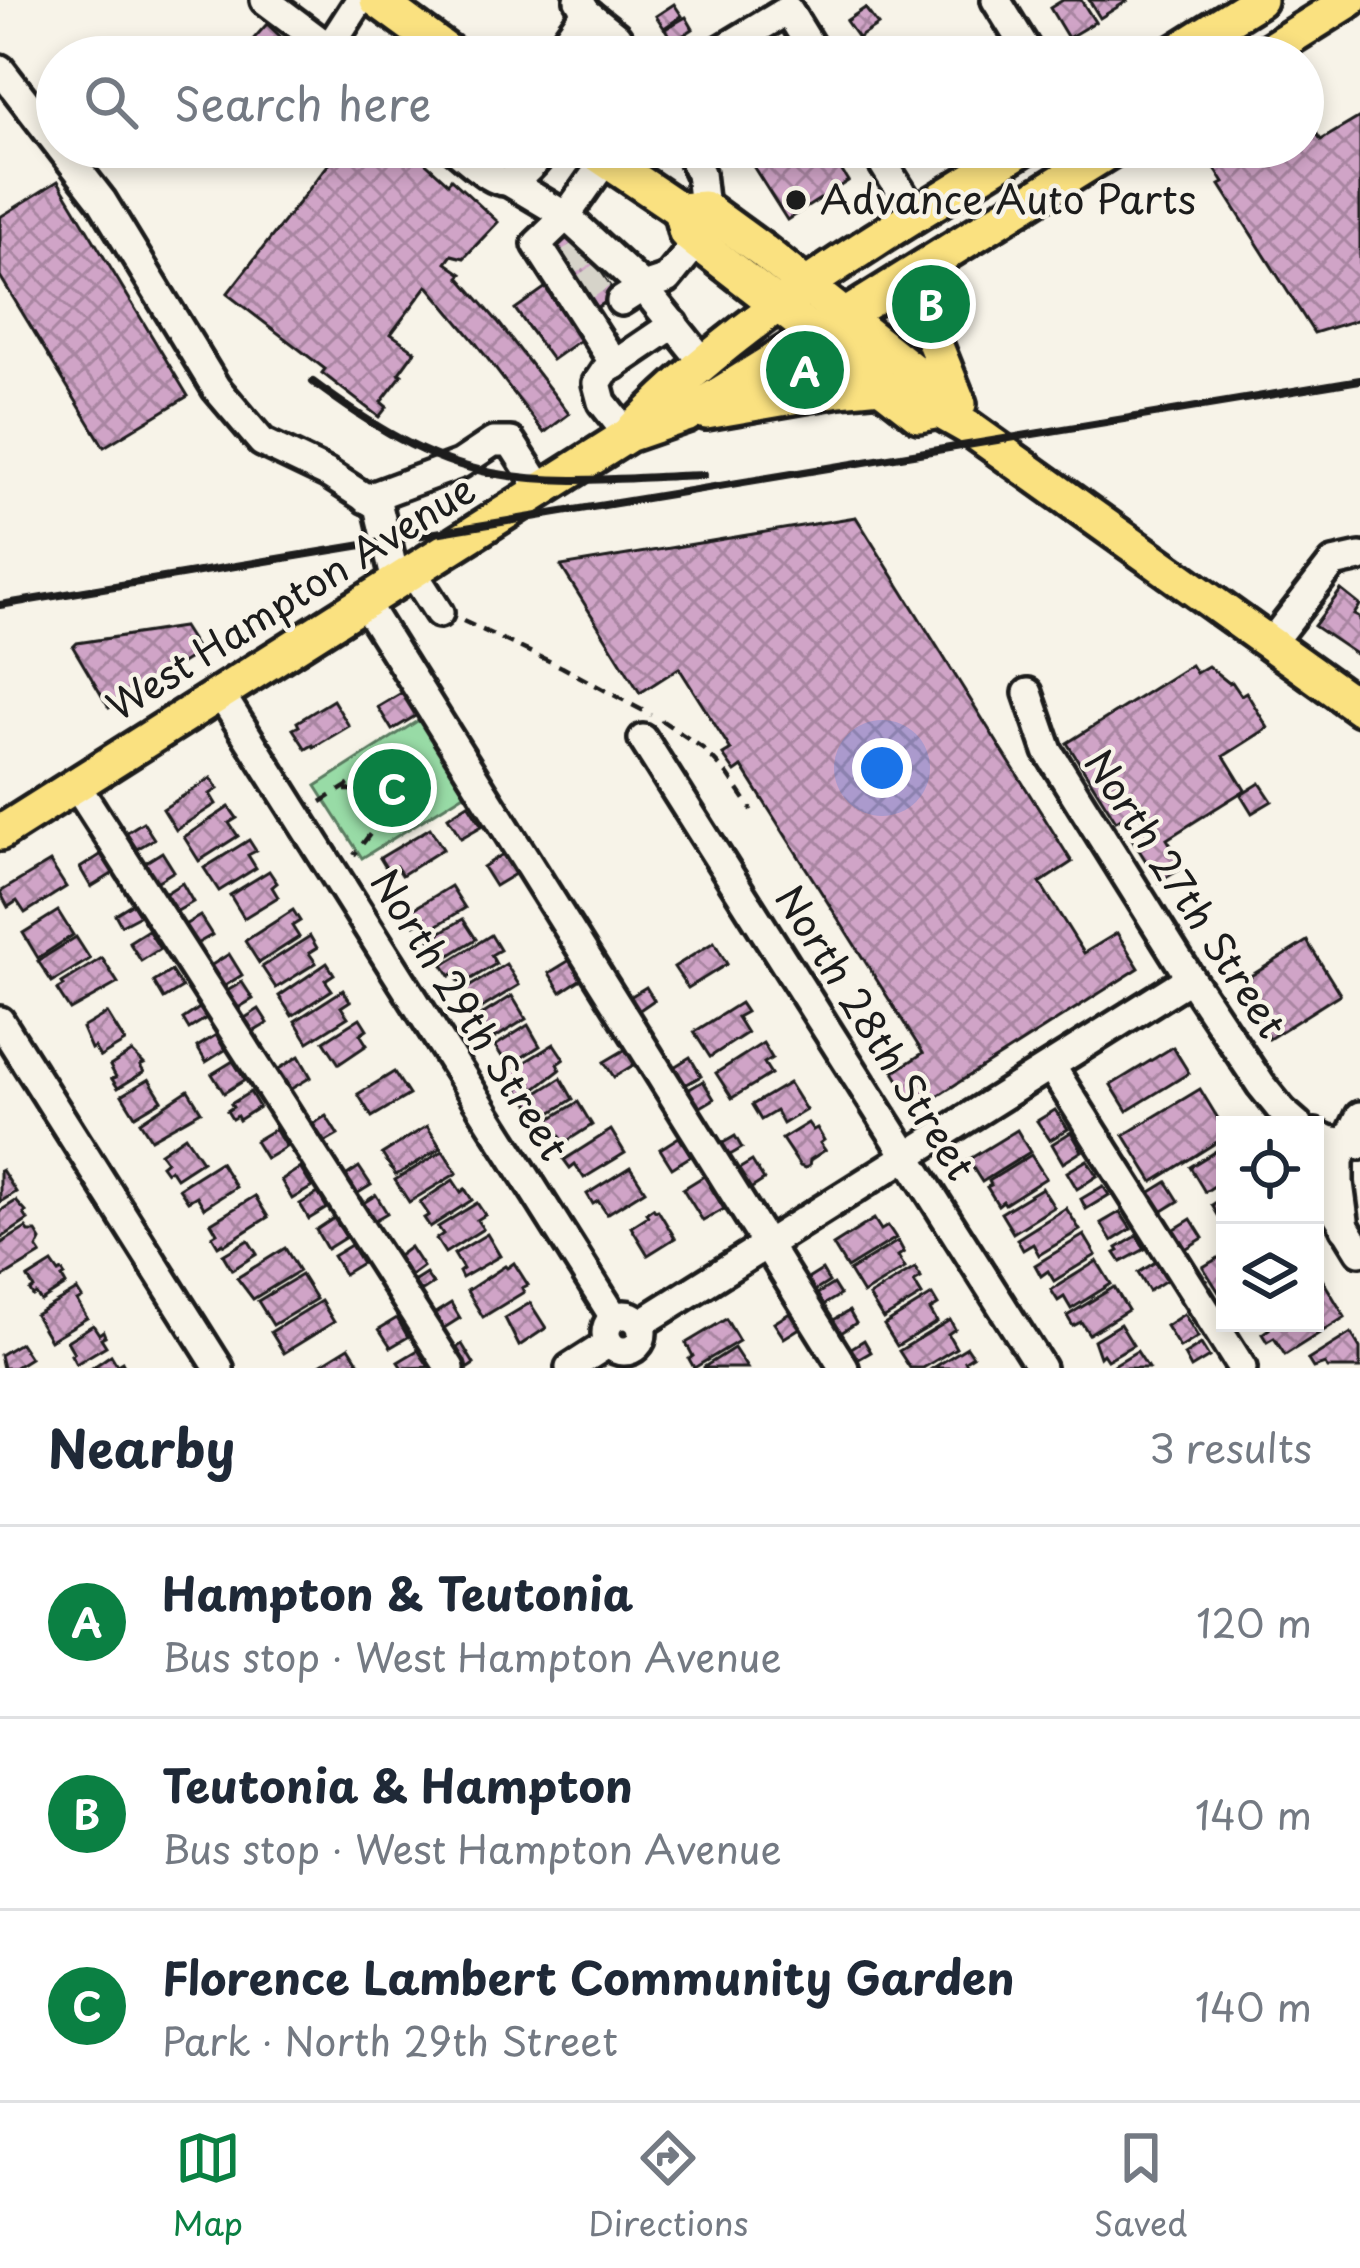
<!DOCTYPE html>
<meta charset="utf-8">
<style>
body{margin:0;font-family:"Playpen Sans",sans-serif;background:#f2f2f3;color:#1f2937}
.controls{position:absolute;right:36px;bottom:36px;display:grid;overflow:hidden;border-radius:0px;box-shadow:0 6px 18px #0003}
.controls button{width:108px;height:108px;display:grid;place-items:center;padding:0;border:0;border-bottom:3px solid #e0e1e3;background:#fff;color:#1f2937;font:60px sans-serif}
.you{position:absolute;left:882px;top:768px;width:42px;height:42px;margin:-30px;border:9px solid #fff;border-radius:50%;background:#1a73e8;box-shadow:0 0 0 18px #1a73e833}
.badge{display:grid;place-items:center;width:78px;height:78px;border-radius:50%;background:#0b8043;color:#fff;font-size:39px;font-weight:700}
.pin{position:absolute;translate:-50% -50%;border:6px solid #fff;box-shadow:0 3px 12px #0006}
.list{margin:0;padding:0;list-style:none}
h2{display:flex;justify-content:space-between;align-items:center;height:156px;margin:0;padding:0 48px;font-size:51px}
h2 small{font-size:39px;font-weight:400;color:#747a83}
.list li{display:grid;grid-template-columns:78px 1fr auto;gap:36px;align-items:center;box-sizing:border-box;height:192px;padding:0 48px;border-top:3px solid #e0e1e3}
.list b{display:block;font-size:45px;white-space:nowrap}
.list p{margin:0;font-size:39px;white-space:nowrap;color:#747a83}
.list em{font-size:39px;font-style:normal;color:#747a83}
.icon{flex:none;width:66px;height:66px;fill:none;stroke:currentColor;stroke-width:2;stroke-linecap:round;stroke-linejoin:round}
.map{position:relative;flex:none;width:1360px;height:1368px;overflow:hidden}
.search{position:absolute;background:#fff;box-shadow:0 6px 18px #0003;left:36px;right:36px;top:36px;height:132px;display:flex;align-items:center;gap:30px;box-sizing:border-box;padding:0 42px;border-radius:66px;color:#747a83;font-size:45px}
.sheet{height:732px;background:#fff}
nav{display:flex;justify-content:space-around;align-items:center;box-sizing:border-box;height:168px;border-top:3px solid #e0e1e3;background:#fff;font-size:33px;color:#747a83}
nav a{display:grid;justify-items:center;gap:6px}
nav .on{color:#0b8043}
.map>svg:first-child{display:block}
.grass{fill:url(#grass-dots);stroke:#5a7c61;stroke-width:3}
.green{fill:#98dba6;stroke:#5a7c61;stroke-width:3}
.building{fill:url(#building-cross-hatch);stroke:#1c1c1c;stroke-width:3}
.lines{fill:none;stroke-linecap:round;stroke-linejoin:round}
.minor-tunnel{stroke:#d6d3c9;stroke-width:27;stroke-dasharray:27 14;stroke-linecap:butt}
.minor-casing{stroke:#1c1c1c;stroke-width:36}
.major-casing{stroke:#1c1c1c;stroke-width:42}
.path{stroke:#1c1c1c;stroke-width:4.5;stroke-dasharray:12 9;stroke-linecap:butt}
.minor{stroke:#f7f3e8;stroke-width:27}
.major{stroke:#fae180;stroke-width:33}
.rail{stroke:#1c1c1c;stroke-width:8}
.poi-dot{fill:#1c1c1c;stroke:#f7f3e8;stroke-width:4.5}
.labels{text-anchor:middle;stroke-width:9;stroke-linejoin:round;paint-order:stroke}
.poi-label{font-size:39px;fill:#1c1c1c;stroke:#f7f3e8;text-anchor:start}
.street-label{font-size:39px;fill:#1c1c1c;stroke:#f7f3e8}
</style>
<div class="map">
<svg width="1360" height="1368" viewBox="0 0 1360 1368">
<defs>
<pattern id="grass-dots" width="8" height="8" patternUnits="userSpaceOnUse" patternTransform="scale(3)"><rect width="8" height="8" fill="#98dba6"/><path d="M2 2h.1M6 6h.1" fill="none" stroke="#82bb8e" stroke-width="1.8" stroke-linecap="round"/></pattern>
<pattern id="building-cross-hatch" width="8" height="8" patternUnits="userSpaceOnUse" patternTransform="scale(3)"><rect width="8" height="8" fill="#d0a4c7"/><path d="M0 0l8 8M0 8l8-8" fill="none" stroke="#a885a1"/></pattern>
</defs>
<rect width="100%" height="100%" fill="#f7f3e8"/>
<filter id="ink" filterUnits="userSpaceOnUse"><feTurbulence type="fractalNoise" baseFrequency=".00833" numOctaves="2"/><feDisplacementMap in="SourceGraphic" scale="24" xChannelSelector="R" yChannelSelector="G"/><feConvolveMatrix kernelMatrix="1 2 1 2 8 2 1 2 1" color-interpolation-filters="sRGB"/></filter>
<g filter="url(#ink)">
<!-- grass -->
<path class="grass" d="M592 34 601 36 614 57H571L584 38Z"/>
<!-- green -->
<path class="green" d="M422 718 469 791 362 858 316 786Z"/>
<!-- building -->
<g class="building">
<path d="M1063 0H1081L1095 22 1068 38 1050 8Z"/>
<path d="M1089 0H1126L1127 1 1100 18Z"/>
<path d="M674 4 682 16 664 28 656 16Z"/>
<path d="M865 8 878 25 858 38 846 21Z"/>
<path d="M686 17 693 29 673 42 665 29Z"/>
<path d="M267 24 302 57H245L241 53Z"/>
<path d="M1303 113 1321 140 1360 117V319L1314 333 1220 185 1224 183 1201 147H1303Z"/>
<path d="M342 147H408L448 183 451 179 498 222 464 258 452 255 446 263 462 274 459 277 499 323 569 414 544 433 475 342 429 287 427 286 391 334 415 351 399 373 402 375 381 402 387 407 379 417 322 373 325 369 227 294Z"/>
<path d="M741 147H827L848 181 787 220Z"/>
<path d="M58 181 188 396 104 447 0 276V217Z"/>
<path d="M571 230 616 295 595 309 551 243Z"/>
<path d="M546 287 583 338 552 360 515 309Z"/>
<path d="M856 517 1072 862 1040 883 1084 953 1117 933 1139 968 917 1109 894 1072 923 1053 742 767 735 772 723 755 731 750 679 668 640 693 561 566Z"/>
<path d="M1341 590 1360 605 1354 615 1360 618V657L1314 626Z"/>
<path d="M183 627 199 652 109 708 73 647 77 643Z"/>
<path d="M1191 665 1196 673 1208 666 1229 683 1232 682 1241 695 1246 692 1268 728 1224 756 1245 790 1167 839 1184 867 1159 882 1129 834 1145 824 1136 809 1116 821 1067 743Z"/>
<path d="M403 692 417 715 392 730 378 707Z"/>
<path d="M333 700 349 726 314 747 313 745 306 749 293 729 299 726 297 722Z"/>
<path d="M211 778 218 789 210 794 216 804 176 830 163 809Z"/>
<path d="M1260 783 1272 801 1252 813 1241 795Z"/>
<path d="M468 804 482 826 461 838 448 817Z"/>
<path d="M229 807 237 818 229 823 238 836 199 861 184 837Z"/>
<path d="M143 822 154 839 135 850 124 834Z"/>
<path d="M430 828 443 849 402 875 396 866 388 871 380 858Z"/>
<path d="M249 840 256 851 248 855 256 868 219 891 204 868Z"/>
<path d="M105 852 117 871 91 887 80 868Z"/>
<path d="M162 852 174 871 155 883 143 864Z"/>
<path d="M503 854 515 874 495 886 483 867Z"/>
<path d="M50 862 66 887 25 913 17 901 8 907 0 892Z"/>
<path d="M269 871 277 883 272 887 278 897 244 918 230 895Z"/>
<path d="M182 883 193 902 174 913 163 895Z"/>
<path d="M451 886 465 908 427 932 421 921 415 925 407 913Z"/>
<path d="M133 903 140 915 121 925 115 914Z"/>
<path d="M293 910 300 921 292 926 299 937 259 963 245 941Z"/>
<path d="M58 911 73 935 38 958 23 933Z"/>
<path d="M200 916 212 935 193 946 181 927Z"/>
<path d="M463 919 476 939 442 960 430 939Z"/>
<path d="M148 930 160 949 141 961 129 942Z"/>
<path d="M491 935 500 950 491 955 496 964 461 985 454 973 450 976 443 965Z"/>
<path d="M310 936 317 948 309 953 316 963 276 988 262 967Z"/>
<path d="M76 937 90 959 52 982 38 961Z"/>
<path d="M1307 941 1340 994 1269 1039 1236 985Z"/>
<path d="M714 942 727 964 688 988 674 967Z"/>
<path d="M229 954 242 975 220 989 207 968Z"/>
<path d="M102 958 118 983 70 1010 57 990 64 986 62 983Z"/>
<path d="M570 960 581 979 561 992 549 973Z"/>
<path d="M327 963 334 974 325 980 332 990 292 1016 279 996Z"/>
<path d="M506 964 519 985 477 1011 464 990Z"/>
<path d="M171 971 182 988 164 999 154 982Z"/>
<path d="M242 982 253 999 233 1011 222 994Z"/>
<path d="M646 987 654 1000 634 1014 625 1000Z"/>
<path d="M343 990 350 1001 341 1007 348 1017 308 1042 295 1021Z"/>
<path d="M512 996 526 1019 495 1038 493 1036 487 1039 475 1019Z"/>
<path d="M740 1003 746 1012 737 1017 747 1033 710 1057 694 1032Z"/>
<path d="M201 1007 208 1017 189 1029 183 1019Z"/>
<path d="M259 1009 268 1023 248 1035 240 1021Z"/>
<path d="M107 1013 125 1042 100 1057 94 1047 91 1049 82 1028Z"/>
<path d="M360 1018 367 1029 360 1034 367 1045 339 1064 324 1041Z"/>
<path d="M528 1025 540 1046 508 1066 495 1046Z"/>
<path d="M216 1035 225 1050 206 1062 197 1047Z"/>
<path d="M763 1043 772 1058 764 1063 771 1074 732 1098 716 1073Z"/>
<path d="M554 1044 564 1059 557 1064 560 1070 534 1090 532 1088 521 1095 507 1073Z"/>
<path d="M1173 1047 1189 1073 1127 1111 1111 1085Z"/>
<path d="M626 1049 635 1064 614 1077 604 1062Z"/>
<path d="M132 1052 144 1064 140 1066 144 1072 118 1088 112 1079 116 1077 110 1066Z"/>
<path d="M299 1056 311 1077 286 1092 274 1072Z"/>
<path d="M690 1057 701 1076 680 1088 669 1070Z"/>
<path d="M233 1061 245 1080 224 1093 212 1074Z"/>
<path d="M394 1072 409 1095 372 1117 358 1094Z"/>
<path d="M561 1078 573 1099 541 1119 526 1100Z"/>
<path d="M149 1079 162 1100 135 1116 122 1095Z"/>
<path d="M703 1081 714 1099 694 1111 683 1093Z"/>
<path d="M789 1083 806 1110 783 1124 776 1111 761 1120 752 1105Z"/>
<path d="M1200 1089 1225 1130V1137L1153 1182 1124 1135Z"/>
<path d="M188 1090 201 1111 151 1139 140 1122Z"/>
<path d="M250 1092 259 1107 239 1120 237 1116 232 1119 227 1111 233 1107 231 1104Z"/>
<path d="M578 1102 592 1125 564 1143 550 1119Z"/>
<path d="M1055 1110 1068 1129 1050 1140 1037 1121Z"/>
<path d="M326 1116 338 1135 319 1146 307 1127Z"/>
<path d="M808 1123 813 1130 817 1128 824 1140 820 1143 825 1150 810 1160 809 1166 805 1168 800 1166 782 1139Z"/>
<path d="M427 1126 441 1148 396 1175 382 1154Z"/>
<path d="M275 1129 286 1147 266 1159 255 1141Z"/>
<path d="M611 1130 625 1153 584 1178 575 1164 570 1168 564 1160Z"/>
<path d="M1017 1130 1030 1152 982 1182 968 1160Z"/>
<path d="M1071 1132 1082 1151 1063 1163 1052 1144Z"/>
<path d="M185 1136 202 1161 176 1178 170 1169 166 1172 161 1165 166 1161 160 1153Z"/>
<path d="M735 1136 742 1148 725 1158 718 1146Z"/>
<path d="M679 1137 691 1156 672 1168 660 1149Z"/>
<path d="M1224 1146 1225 1179 1205 1192 1190 1167Z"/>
<path d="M443 1151 457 1173 409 1202 395 1180Z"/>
<path d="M1031 1155 1046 1178 1005 1204 1003 1201 998 1205 987 1187 991 1185 989 1181Z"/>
<path d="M1087 1160 1097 1176 1077 1189 1067 1172Z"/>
<path d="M752 1161 764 1180 744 1193 732 1173Z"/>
<path d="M220 1162 236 1187 204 1208 197 1196 188 1201 179 1188Z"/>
<path d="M359 1167 371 1185 355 1195 344 1177Z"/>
<path d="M630 1167 645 1190 607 1214 598 1201 593 1204 587 1194Z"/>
<path d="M300 1168 312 1187 292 1199 281 1180Z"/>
<path d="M2 1170 16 1192 0 1202V1171Z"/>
<path d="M704 1176 724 1209 703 1221 683 1189Z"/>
<path d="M453 1180 461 1192 465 1189 472 1200 430 1227 424 1218 429 1215 420 1202Z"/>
<path d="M1167 1182 1179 1201 1158 1214 1146 1195Z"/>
<path d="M1103 1186 1109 1195 1086 1209 1081 1199Z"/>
<path d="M1042 1188 1054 1207 1013 1233 1001 1213Z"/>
<path d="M318 1193 327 1208 309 1219 300 1204Z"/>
<path d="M376 1195 387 1213 368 1224 357 1207Z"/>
<path d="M255 1196 268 1217 224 1245 223 1243 218 1246 212 1236 217 1233 211 1223Z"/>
<path d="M1225 1196V1227L1212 1205Z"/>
<path d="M16 1201 26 1212 24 1214 28 1220 0 1239V1211Z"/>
<path d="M477 1203 485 1215 477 1220 483 1229 445 1253 436 1239 443 1234 438 1227Z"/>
<path d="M653 1208 655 1211 658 1210 675 1238 648 1255 631 1227 648 1216 646 1213Z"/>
<path d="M1066 1208 1080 1230 1039 1255 1033 1244 1023 1250 1017 1239Z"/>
<path d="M1120 1212 1131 1229 1112 1241 1101 1223Z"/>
<path d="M334 1218 346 1237 327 1249 316 1230Z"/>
<path d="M874 1219 881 1230 888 1226 896 1238 847 1268 833 1245Z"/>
<path d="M1191 1219 1203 1238 1182 1251 1170 1232Z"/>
<path d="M26 1228 29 1232H36L41 1240 37 1248 41 1254 0 1279V1244Z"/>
<path d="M487 1234 500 1256 462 1278 459 1272 463 1269 454 1254Z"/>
<path d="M1084 1235 1096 1255 1054 1281 1048 1271 1041 1276 1035 1265Z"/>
<path d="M1137 1236 1145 1249 1121 1262 1115 1253 1119 1251 1117 1248Z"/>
<path d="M248 1240 257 1254 232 1270 223 1255Z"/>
<path d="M898 1241 904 1252 898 1256 905 1268 863 1294 849 1271Z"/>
<path d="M351 1245 362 1263 344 1274 333 1256Z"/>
<path d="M410 1247 423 1267 404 1281 391 1261Z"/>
<path d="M285 1248 299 1271 253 1299 237 1278Z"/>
<path d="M1225 1254V1302L1203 1267Z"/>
<path d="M1097 1261 1111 1284 1071 1309 1064 1297 1058 1301 1051 1290Z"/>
<path d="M1157 1261 1168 1279 1149 1291 1138 1273Z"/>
<path d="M52 1263 59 1273 62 1271 65 1276 62 1278 66 1285 41 1301 36 1294 33 1296 30 1291 34 1288 28 1278Z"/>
<path d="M514 1263 528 1285 522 1288 524 1292 483 1317 467 1291 505 1266 507 1268Z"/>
<path d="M915 1268 921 1278 914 1282 922 1295 883 1319 869 1296Z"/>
<path d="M822 1270 829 1282 810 1294 803 1282Z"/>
<path d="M426 1274 433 1284 413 1297 407 1286Z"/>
<path d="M1319 1274 1345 1317 1285 1355 1274 1338 1267 1342 1262 1334 1269 1329 1265 1323H1315V1277Z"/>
<path d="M301 1275 316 1299 273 1325 258 1301Z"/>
<path d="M833 1284 840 1295 820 1307 814 1296Z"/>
<path d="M1114 1287 1128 1310 1089 1334 1081 1322 1073 1326 1067 1316Z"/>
<path d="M77 1290 82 1298 77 1301 87 1318 50 1340 35 1315Z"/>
<path d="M932 1295 938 1305 930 1310 937 1322 897 1346 884 1325Z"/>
<path d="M321 1301 334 1322 284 1353 271 1332Z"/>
<path d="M451 1303 460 1318 441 1330 432 1315Z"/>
<path d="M530 1303 546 1328 519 1346 505 1318Z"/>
<path d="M793 1311 803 1326 784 1338 774 1323Z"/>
<path d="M849 1311 856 1323 838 1335 830 1322Z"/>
<path d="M1184 1314 1198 1337 1180 1348 1166 1326Z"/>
<path d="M397 1318 408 1337 391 1347 379 1329Z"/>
<path d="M726 1319 739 1341 694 1368 689 1359 693 1356 686 1343Z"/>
<path d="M950 1320 955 1329 948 1334 956 1348 923 1368H910L899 1351Z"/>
<path d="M1120 1324 1133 1345 1107 1360 1103 1354 1100 1357 1094 1340Z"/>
<path d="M93 1325 99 1334 103 1331 105 1336 101 1338 106 1346 76 1364 71 1355 74 1353 67 1341Z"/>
<path d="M1351 1333 1360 1348V1368H1327L1325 1364 1313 1368 1308 1360Z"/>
<path d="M864 1340 871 1352 852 1363 845 1352Z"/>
<path d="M20 1343 30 1358 14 1368H3L0 1355Z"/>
<path d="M462 1344 474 1364 468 1368H457L448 1353Z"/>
<path d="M1201 1344 1209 1357 1191 1368 1184 1355Z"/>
<path d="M349 1347 362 1368H315Z"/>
<path d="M967 1347 973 1356 965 1361 969 1368H933Z"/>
<path d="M734 1348 747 1368H704V1367Z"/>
<path d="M418 1350 429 1367 402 1368 398 1362Z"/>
<path d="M1137 1351 1148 1368H1109Z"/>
<path d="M111 1355 117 1365 122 1362 125 1368H92Z"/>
</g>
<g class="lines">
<!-- minor-tunnel -->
<g class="minor-tunnel">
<path d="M565 264 586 251"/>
<path d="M582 289 602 275"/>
</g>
<!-- minor casing -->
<g class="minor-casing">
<g id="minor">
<path d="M265 0 329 48 360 0"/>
<path d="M579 0 586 12 616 36 630 57"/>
<path d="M996 0 1031 57"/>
<path d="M554 57 586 12"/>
<path d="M710 57 788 10 817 57"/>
<path d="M0 69 57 143"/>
<path d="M60 147 102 201 216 388 262 442 327 473 378 506 396 582"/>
<path d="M453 147C499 184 506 200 547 147"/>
<path d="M687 147 700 173 704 208"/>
<path d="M873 147 916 216"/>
<path d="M606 159 566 216 537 244 615 365"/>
<path d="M509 182 566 216 643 287 667 279 697 242"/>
<path d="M621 301 643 287 705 364"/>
<path d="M628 435 602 402 597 383 605 371 674 324"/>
<path d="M366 499 460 464 493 442H511L541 489"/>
<path d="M412 571 439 613"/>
<path d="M364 602 844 1368"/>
<path d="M1270 644 1333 563 1360 557"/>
<path d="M220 693 614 1317"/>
<path d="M1028 693 1048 751 1190 978 1261 1085 1282 1111 1298 1125"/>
<path d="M643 739 1041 1368"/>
<path d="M76 785 450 1368"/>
<path d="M0 1021 219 1368"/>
<path d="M1051 1066 1242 1368"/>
<path d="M1315 1134 1328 1140 1360 1145"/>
<path d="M1315 1178 1360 1251"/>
<path d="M1345 1228 1339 1183V1160L1360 1116"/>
<circle cx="624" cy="1333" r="18"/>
<path d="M640 1324 1190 978"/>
<path d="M570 1368 609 1343"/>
</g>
</g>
<!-- major casing -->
<g class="major-casing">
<g id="major">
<path d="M377 0 455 57"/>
<path d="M1168 57 1259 0"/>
<path d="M1259 57 1350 0"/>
<path d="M587 147 680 210 704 208 763 251 937 390 939 411"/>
<path d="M680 210 686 233 697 242 919 415 939 411 969 428 1360 708"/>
<path d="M920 270 919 304 959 404"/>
<path d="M706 412 839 389 881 385"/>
<path d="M633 429C743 313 891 231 1025 147"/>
<path d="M0 833 628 435 686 415 1116 147"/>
</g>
</g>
<!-- path -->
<g class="path">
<path d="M463 621 562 667 651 715"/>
<path d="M661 720 704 749 728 775 752 810"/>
<path d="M345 790H404"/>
<path d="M321 802 398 754 412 779 354 855"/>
</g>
<!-- minor -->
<use href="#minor" class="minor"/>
<!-- major -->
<use href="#major" class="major"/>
<!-- rail -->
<g class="rail">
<path d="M313 382C367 422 424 460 492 473 561 486 634 477 704 475"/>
<path d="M0 605 1360 380"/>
</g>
</g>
</g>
<!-- markers -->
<circle class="poi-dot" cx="796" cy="200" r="12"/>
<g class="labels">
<!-- poi labels -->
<g class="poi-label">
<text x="820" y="214">Advance Auto Parts</text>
</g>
<!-- street labels -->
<g class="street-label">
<text transform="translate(291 598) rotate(-32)" y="14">West Hampton Avenue</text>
<text transform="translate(1185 894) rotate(57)" y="14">North 27th Street</text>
<text transform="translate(469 1015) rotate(58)" y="14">North 29th Street</text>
<text transform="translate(875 1033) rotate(58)" y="14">North 28th Street</text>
</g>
</g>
</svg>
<div class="controls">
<button><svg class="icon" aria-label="locate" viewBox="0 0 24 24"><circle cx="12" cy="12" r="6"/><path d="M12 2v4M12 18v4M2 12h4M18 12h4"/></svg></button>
<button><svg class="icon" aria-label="layers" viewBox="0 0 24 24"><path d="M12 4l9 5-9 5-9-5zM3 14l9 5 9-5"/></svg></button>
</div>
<div class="you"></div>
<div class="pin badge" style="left:805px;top:370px">A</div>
<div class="pin badge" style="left:931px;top:304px">B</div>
<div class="pin badge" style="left:392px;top:788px">C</div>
<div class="search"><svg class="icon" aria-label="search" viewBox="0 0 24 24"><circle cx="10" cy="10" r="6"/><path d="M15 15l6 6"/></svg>Search here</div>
</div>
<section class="sheet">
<h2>Nearby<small>3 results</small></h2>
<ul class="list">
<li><span class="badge">A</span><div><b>Hampton &amp; Teutonia</b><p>Bus stop · West Hampton Avenue</p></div><em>120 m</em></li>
<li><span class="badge">B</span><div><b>Teutonia &amp; Hampton</b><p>Bus stop · West Hampton Avenue</p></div><em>140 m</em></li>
<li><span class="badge">C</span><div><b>Florence Lambert Community Garden</b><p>Park · North 29th Street</p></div><em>140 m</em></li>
</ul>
</section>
<nav>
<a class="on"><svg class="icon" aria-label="map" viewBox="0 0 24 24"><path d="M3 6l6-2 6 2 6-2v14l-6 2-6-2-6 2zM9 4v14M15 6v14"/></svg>Map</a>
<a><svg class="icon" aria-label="directions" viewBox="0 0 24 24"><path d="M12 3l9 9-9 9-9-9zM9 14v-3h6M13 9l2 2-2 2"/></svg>Directions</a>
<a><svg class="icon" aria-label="saved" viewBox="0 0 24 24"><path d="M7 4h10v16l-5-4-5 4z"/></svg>Saved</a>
</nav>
